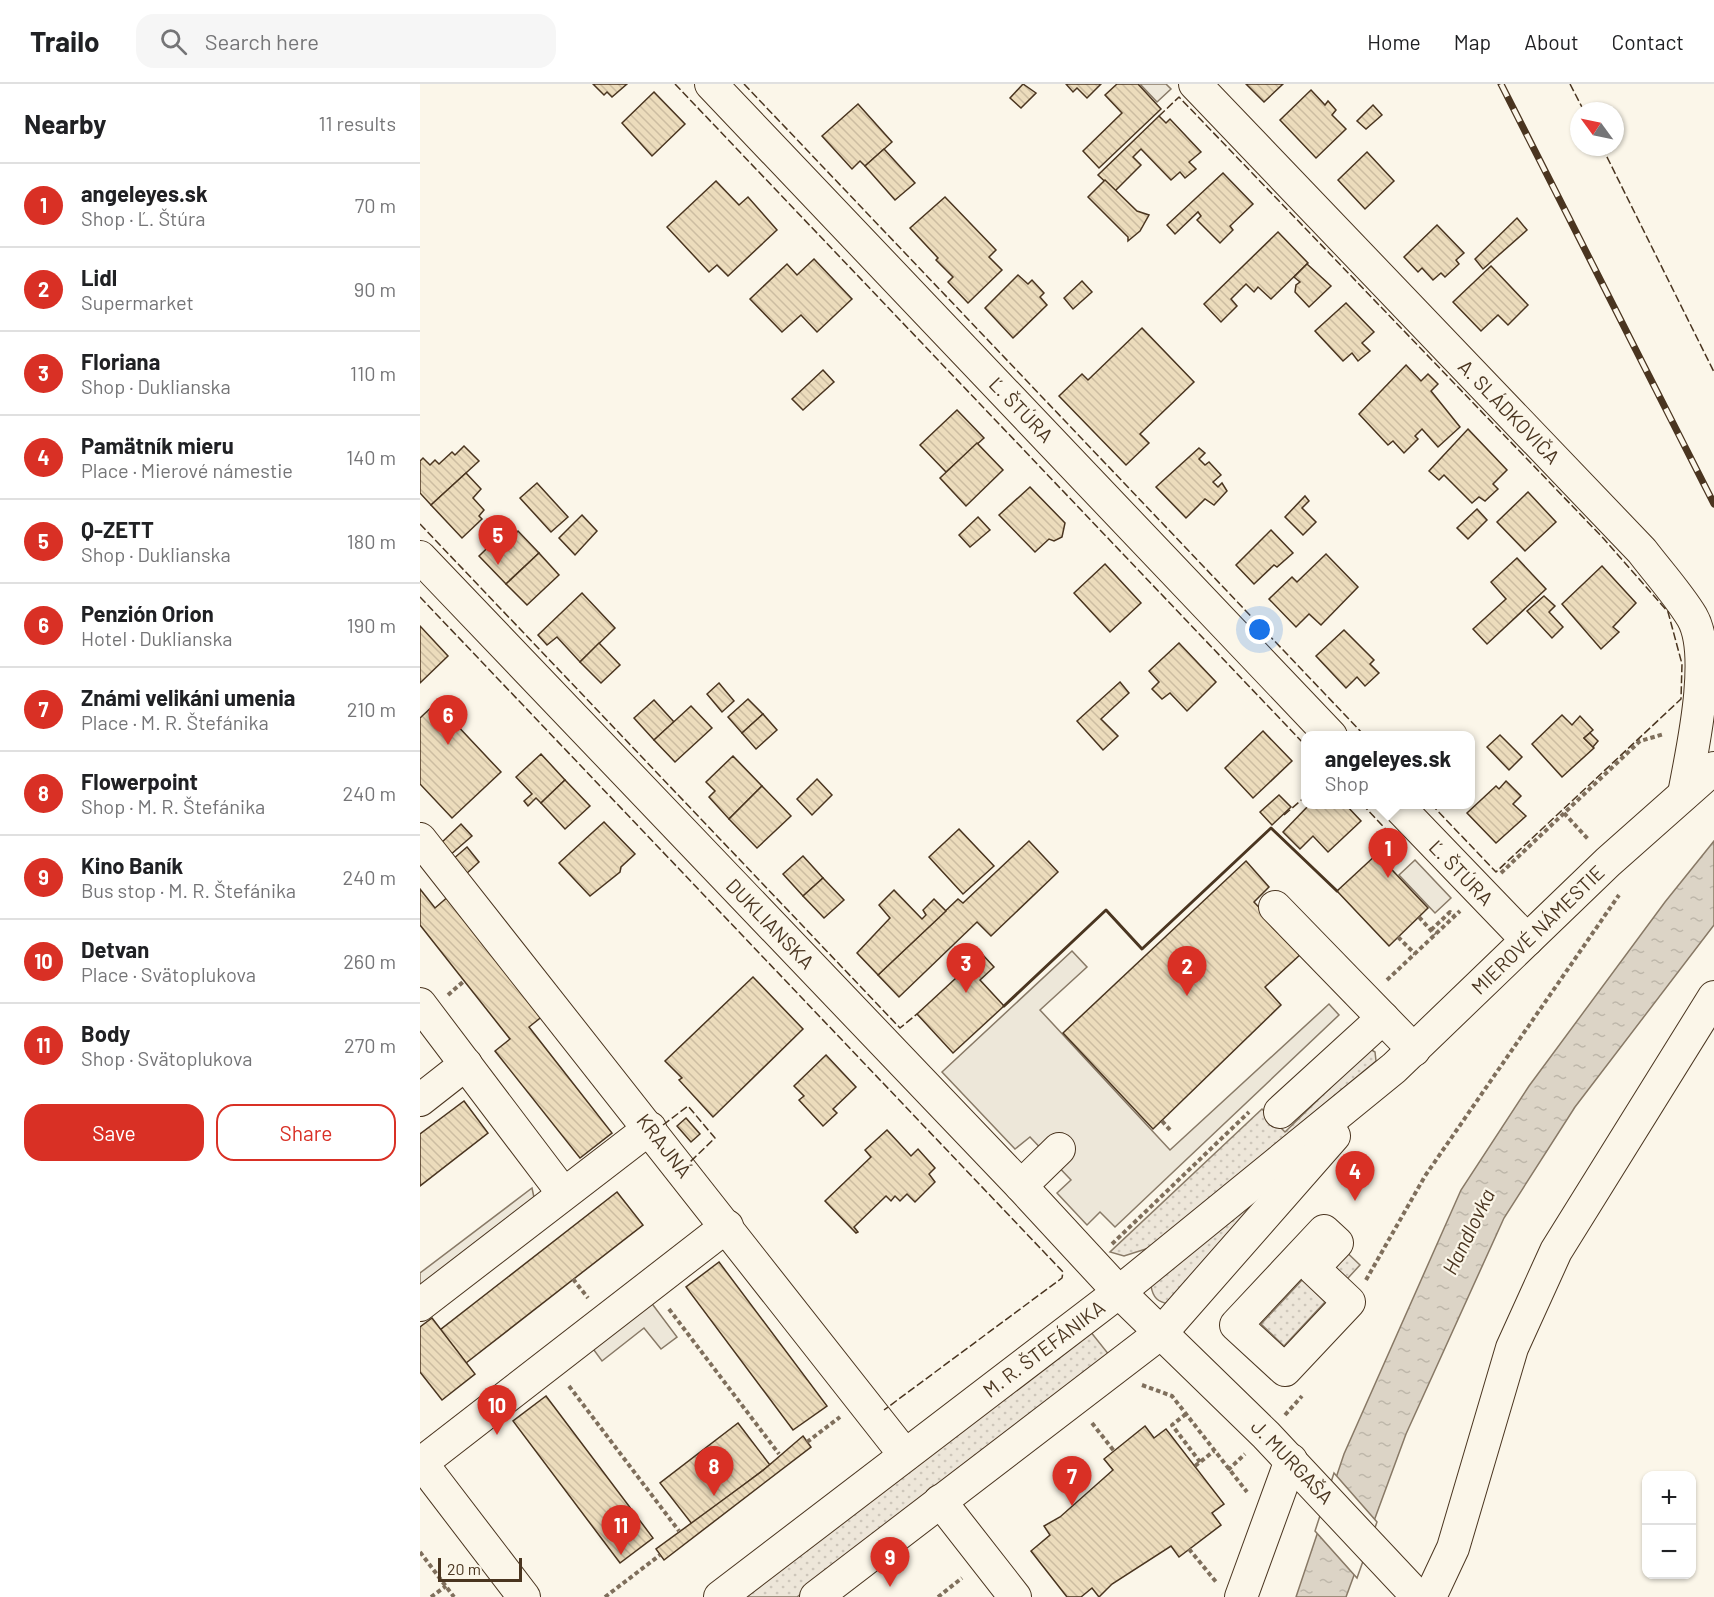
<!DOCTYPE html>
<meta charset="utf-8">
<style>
body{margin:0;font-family:Barlow,sans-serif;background:#f6f6f6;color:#202124}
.controls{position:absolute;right:18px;bottom:18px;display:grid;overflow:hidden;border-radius:12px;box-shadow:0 2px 4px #0004}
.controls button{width:54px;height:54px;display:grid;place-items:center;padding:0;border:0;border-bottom:2px solid #e0e0e0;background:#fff;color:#202124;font:30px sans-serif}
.compass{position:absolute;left:1150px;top:18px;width:54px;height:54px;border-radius:50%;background:#fff;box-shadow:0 2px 4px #0004;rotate:303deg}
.scale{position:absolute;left:18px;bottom:15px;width:84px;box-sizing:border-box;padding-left:6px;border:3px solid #4a3520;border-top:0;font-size:16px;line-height:21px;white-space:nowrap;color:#4a3520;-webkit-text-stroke:4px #fbf6e9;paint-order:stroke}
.you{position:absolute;left:840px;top:546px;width:21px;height:21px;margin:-15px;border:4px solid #fff;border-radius:50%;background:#1a73e8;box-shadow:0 0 0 9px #1a73e833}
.badge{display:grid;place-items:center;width:39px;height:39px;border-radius:50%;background:#d93025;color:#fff;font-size:20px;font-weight:700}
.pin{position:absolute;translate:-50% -50px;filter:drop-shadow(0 2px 3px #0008)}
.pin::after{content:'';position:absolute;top:32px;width:21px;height:18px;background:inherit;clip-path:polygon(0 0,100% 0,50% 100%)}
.popup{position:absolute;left:881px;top:647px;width:174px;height:78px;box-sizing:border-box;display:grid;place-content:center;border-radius:12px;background:#fff;filter:drop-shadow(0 2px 4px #0005);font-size:20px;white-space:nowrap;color:#757577}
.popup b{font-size:22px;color:#202124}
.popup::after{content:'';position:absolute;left:50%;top:100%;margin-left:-12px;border:12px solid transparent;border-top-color:#fff}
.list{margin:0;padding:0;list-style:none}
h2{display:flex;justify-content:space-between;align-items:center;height:78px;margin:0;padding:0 24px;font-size:26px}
h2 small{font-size:20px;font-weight:400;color:#757577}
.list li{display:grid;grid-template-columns:39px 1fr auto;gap:18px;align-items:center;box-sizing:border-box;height:84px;padding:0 24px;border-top:2px solid #e0e0e0}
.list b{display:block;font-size:22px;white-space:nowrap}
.list p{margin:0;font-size:20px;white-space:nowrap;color:#757577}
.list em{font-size:20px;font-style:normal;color:#757577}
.actions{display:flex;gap:12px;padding:18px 24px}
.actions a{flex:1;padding:14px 0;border:2px solid #d93025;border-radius:18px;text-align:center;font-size:21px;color:#d93025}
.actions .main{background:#d93025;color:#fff}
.icon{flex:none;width:33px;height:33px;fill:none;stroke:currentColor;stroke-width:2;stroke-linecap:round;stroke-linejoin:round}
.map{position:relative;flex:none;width:1294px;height:1513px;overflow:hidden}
header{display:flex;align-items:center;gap:36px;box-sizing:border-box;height:84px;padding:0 30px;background:#fff;border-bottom:2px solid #e0e0e0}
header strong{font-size:28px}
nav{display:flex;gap:33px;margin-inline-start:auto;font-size:21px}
.search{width:420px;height:54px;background:#f6f6f6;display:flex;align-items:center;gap:15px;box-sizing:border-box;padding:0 21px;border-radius:18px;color:#757577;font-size:22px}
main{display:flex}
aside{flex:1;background:#fff}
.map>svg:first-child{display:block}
.green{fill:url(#green-dots);stroke:#887966;stroke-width:1.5}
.parking{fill:#ede7d9;stroke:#887966;stroke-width:1.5}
.water{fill:url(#water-ripples);stroke:#887966;stroke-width:1.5}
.pier{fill:#fbf6e9;stroke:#887966;stroke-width:1.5}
.building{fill:url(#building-back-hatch);stroke:#4a3520;stroke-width:1.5}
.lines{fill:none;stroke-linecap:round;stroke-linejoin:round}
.minor-casing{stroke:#4a3520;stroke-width:34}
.path{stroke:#7f6f5c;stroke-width:4;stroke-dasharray:4.5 3;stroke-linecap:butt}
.minor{stroke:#fbf6e9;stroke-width:32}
.rail-casing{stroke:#4a3520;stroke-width:7}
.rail{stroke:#fbf6e9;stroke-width:4.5;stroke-dasharray:14;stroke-linecap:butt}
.fence{stroke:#4a3520;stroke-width:1.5;stroke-dasharray:8 3;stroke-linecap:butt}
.wall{stroke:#4a3520;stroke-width:3}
.labels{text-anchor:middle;stroke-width:4.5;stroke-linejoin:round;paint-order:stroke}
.street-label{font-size:20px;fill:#4a3520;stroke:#fbf6e9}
.water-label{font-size:21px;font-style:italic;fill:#4a3520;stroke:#fbf6e9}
</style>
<header>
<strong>Trailo</strong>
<div class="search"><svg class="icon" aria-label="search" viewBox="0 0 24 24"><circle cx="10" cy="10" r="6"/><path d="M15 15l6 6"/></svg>Search here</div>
<nav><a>Home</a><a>Map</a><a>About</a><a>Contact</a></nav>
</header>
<main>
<aside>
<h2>Nearby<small>11 results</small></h2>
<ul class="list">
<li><span class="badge">1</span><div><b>angeleyes.sk</b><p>Shop · Ľ. Štúra</p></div><em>70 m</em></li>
<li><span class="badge">2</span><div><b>Lidl</b><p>Supermarket</p></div><em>90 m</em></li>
<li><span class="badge">3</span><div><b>Floriana</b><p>Shop · Duklianska</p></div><em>110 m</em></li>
<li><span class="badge">4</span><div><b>Pamätník mieru</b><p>Place · Mierové námestie</p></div><em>140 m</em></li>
<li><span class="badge">5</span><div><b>Q-ZETT</b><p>Shop · Duklianska</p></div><em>180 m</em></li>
<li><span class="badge">6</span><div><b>Penzión Orion</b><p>Hotel · Duklianska</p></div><em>190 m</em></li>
<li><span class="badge">7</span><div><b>Známi velikáni umenia</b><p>Place · M. R. Štefánika</p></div><em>210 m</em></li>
<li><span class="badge">8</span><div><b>Flowerpoint</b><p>Shop · M. R. Štefánika</p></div><em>240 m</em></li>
<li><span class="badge">9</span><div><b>Kino Baník</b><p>Bus stop · M. R. Štefánika</p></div><em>240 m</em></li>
<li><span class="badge">10</span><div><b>Detvan</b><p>Place · Svätoplukova</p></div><em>260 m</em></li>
<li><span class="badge">11</span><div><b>Body</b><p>Shop · Svätoplukova</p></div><em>270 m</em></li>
</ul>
<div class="actions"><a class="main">Save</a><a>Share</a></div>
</aside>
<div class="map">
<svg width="1294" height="1513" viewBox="0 0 1294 1513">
<defs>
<pattern id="green-dots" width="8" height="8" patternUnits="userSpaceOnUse" patternTransform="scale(1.5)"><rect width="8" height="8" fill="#ede6d9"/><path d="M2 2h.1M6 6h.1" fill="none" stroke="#cdc6ba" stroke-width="1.8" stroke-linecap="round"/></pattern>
<pattern id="water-ripples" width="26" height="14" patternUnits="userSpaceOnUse" patternTransform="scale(1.5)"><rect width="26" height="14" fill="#dcd4c6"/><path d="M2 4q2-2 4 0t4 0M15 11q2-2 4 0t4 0" fill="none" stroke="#beb7aa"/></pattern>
<pattern id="building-back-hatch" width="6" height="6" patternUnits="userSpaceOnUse" patternTransform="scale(1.5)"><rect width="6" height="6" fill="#ecdcbc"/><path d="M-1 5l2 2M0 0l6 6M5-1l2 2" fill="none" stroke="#ccbda1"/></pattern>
</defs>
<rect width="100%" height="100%" fill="#fbf6e9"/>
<!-- green -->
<g class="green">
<path d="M950 965 955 968 956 977 732 1163 704 1172 690 1168 842 1025 865 1048Z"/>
<path d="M862 1088 749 1220C738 1218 733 1214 731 1202L739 1192Z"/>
<path d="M917 1159 940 1181 917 1206 893 1184Z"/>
<path d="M882 1196 905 1218 864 1262 841 1240Z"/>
<path d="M670 1247 690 1272 377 1513H322Z"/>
</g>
<!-- parking -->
<g class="parking">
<path d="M720 0H746L751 5 737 18Z"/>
<path d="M995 776 1031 814 1015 829 979 791Z"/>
<path d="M652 867 667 883 620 926 750 1066 909 920 919 931 695 1143 680 1128 667 1141 637 1109 651 1096 610 1053 595 1065 522 988Z"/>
<path d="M112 1104 116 1123 0 1212V1189Z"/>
<path d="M227 1213 257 1253 241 1265 224 1244 182 1277 168 1258Z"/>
</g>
<!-- water -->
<path class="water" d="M1294 757V841L1155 1023 1084 1134 986 1350 926 1513H876L924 1370 1041 1106 1109 1002 1245 818Z"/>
<!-- pier -->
<path class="pier" d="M914 1389 957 1438 937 1494 895 1447Z"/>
<!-- building -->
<g class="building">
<path d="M173 0H207L192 13 187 8 184 11Z"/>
<path d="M603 0 616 9 601 24 590 14Z"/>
<path d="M646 0H681L667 14 657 4 653 8Z"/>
<path d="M697 0H718L741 25 679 84 663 67 702 29 685 11Z"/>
<path d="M826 0H863L844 18Z"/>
<path d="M891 6 905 21 908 17 916 26 912 31 926 45 896 74 860 36Z"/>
<path d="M234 8 265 40 232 72 202 39Z"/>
<path d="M438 20 472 58 445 82 440 77 432 85 402 52Z"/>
<path d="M953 21 962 31 946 45 937 37Z"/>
<path d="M739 32 746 39 750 35 781 68 769 78 776 85 765 94 760 88 751 96 721 65 713 73 721 81 695 107 678 91Z"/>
<path d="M464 65 495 99 475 116 445 82Z"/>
<path d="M947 68 974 97 945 125 918 96Z"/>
<path d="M803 89 833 120 810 142 813 146 800 159 777 136 781 132 778 128 755 150 747 141Z"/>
<path d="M685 96 717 127 729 131 720 147 708 157V153L668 113Z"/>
<path d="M296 97 319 121 328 113 357 146 308 192 297 181 289 188 247 143Z"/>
<path d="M525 113 576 166 569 173 582 186 548 219 528 198 533 193 516 176 518 174 490 144Z"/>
<path d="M1097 134 1107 146 1063 185 1055 175Z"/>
<path d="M1017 141 1044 169 1036 176 1039 180 1025 193 1021 189 1013 196 1002 184 998 188 984 173Z"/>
<path d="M858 148 888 179 851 215 838 203 834 208 826 200 811 215 817 222 801 238 784 220Z"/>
<path d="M394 175 432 215 397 248 381 231 362 248 330 215 367 180 377 191Z"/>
<path d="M887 180 911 202 889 223 875 208 876 201 880 198 874 193Z"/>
<path d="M1071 182 1108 221 1088 241 1078 231 1061 247 1033 218Z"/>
<path d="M598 191 608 200 612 196 624 209 620 213 627 221 593 254 565 224Z"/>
<path d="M662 197 672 208 653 225 644 214Z"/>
<path d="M926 219 954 248 942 259 950 267 938 277 932 269 923 277 895 247Z"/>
<path d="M722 244 774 298 720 350 729 359 706 381 639 312 662 290 668 296Z"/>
<path d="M986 281 1001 297 1008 290 1018 300 1011 307 1040 343 1018 363 1002 345 995 352 998 355 984 369 973 357 968 361 939 330Z"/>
<path d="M403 286 414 298 383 326 372 315Z"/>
<path d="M537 326 564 354 526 388 500 361Z"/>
<path d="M1048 345 1087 386 1073 400 1078 405 1065 417 1059 413 1052 419 1024 391 1019 396 1009 387Z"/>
<path d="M557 359 583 386 546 422 520 394Z"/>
<path d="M44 362 59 377 11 421 0 409V377L3 374 10 381 15 376 19 380 32 368 35 371Z"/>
<path d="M779 364 785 369 779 375 785 381 789 378 801 391 793 398 798 403 802 399 807 407 794 421 785 415 766 434 736 403Z"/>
<path d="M46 389 61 405 53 414 64 426 59 432 62 435 42 454 11 421Z"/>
<path d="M117 399 148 433 131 448 100 414Z"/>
<path d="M610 403 645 439 642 453 634 457 629 455 615 468 579 431Z"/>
<path d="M1108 408 1136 438 1105 467 1077 438Z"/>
<path d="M885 412 889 417 882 424 896 438 883 451 865 433Z"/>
<path d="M1057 425 1067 436 1048 455 1037 444Z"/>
<path d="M162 431 177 447 155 471 139 454Z"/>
<path d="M558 433 570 446 550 463 539 451Z"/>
<path d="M88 444 95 450 98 447 119 469 86 500 59 472Z"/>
<path d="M851 446 873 469 857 483 854 481 834 500 816 481Z"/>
<path d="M119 469 139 491 107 521 86 500Z"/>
<path d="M906 470 938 503 901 541 889 530 876 543 849 515 872 493 877 498Z"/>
<path d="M1097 474 1126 505 1067 560 1053 545 1086 515 1071 498Z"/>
<path d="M685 480 721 519 690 548 654 509Z"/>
<path d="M1182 482 1216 519 1193 543 1199 548 1181 565 1142 520Z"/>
<path d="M162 509 195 544 160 578 137 553 127 561 118 551Z"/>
<path d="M1124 512 1135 522 1129 528 1143 543 1132 554 1107 527Z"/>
<path d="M0 542 28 572 0 599Z"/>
<path d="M924 546 954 576 950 580 959 589 945 602 937 593 926 604 896 572Z"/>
<path d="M179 559 200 581 181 599 160 578Z"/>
<path d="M759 559 796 598 767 627 750 609 742 615 732 605 739 598 729 587Z"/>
<path d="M700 598 709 609 681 635 698 652 683 666 657 637Z"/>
<path d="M299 599 314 617 302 628 287 610Z"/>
<path d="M328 615 343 630 322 649 308 633Z"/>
<path d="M234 616 254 638 234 656 214 634Z"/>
<path d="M16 619 81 688 32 734 0 700V634Z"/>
<path d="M271 622 292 644 255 678 234 656Z"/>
<path d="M343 630 357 646 336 665 322 649Z"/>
<path d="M1142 631 1152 641 1160 632 1173 646 1164 654 1174 664 1142 693 1112 660Z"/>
<path d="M843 647 872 677 833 714 805 684Z"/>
<path d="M1170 649 1178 657 1173 663 1164 654Z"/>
<path d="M1080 651 1102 673 1089 686 1067 663Z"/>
<path d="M121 670 145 696 121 719 116 714 108 722 104 717 112 710 96 693Z"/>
<path d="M313 672 342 702 309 735 289 713 295 707 286 698Z"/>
<path d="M397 695 412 711 392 731 377 715Z"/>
<path d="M145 696 170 722 145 745 121 719Z"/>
<path d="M1086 697 1101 712 1093 720 1106 732 1076 759 1047 729 1076 702 1079 705Z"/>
<path d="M342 702 371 732 337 764 309 735Z"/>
<path d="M859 711 871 723 852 741 840 728Z"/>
<path d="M890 720H925L941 737 908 768 893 752 880 765 863 748Z"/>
<path d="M184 738 215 770 201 783 200 788 170 812 139 779Z"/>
<path d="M41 740 52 752 29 772 19 761Z"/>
<path d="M539 745 574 782 543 810 509 773Z"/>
<path d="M609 757 638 788 571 852 557 838 479 913 458 891 538 815 543 819Z"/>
<path d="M47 763 59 778 45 791 32 776Z"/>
<path d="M957 770 1008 824 969 862 917 807Z"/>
<path d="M383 772 403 794 383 812 363 790Z"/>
<path d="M826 777 849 803 834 818 882 869 845 903 861 921 733 1045 643 949Z"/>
<path d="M403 794 424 816 404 834 383 812Z"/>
<path d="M0 805 15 824 30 811 124 931 109 943 192 1049 160 1074 75 967 90 955 0 841Z"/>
<path d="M474 806 502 835 506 831 503 826 514 815 526 827 458 891 437 869 470 834 459 821Z"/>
<path d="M562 870 574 883 560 896 584 922 533 969 497 930Z"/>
<path d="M333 893 383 945 293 1033 259 996 262 994 245 977Z"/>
<path d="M406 971 436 1003 413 1025 417 1029 403 1042 379 1016 384 1012 374 1002Z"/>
<path d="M44 1017 68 1049 0 1102V1050Z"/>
<path d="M266 1034 280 1050 271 1058 257 1042Z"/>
<path d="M467 1046 491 1072 498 1065 515 1084 509 1090 515 1098 495 1118 487 1110 480 1117 475 1112 471 1117 466 1112 434 1143 438 1148 436 1149 405 1117 451 1073 445 1066Z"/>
<path d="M197 1108 223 1141 46 1279 20 1246Z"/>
<path d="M299 1178 407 1322 373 1346 266 1203Z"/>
<path d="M12 1234 55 1290 22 1316 0 1288V1243Z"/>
<path d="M126 1312 233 1454 200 1479 93 1337Z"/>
<path d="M318 1339 350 1381 272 1440 240 1399Z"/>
<path d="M725 1342 734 1354 746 1345 804 1420 792 1429 801 1441 759 1473 751 1462 692 1500 679 1513 672 1504 661 1513H647L611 1467 630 1451 624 1442 640 1433 693 1386 684 1375Z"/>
<path d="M383 1352 391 1363 244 1476 236 1465 341 1388Z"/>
</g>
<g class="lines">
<!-- minor casing -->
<g class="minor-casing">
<g id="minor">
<path d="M291 0 911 652"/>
<path d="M775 0 1222 467C1238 488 1258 510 1272 533 1294 571 1272 667 1264 710"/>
<path d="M0 473 601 1102 699 1208 846 1351 998 1513"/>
<path d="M976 720 1107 856"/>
<path d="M0 755 485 1371"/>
<path d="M855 823 994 966"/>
<path d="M0 920 143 1109"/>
<path d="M0 1016 46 980"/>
<path d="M860 1028 963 934"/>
<path d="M601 1102 639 1065"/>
<path d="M904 1147 917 1159 893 1184 929 1218 865 1286 816 1241Z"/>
<path d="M0 1221 230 1044"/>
<path d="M0 1377 104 1513"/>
<path d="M0 1380 307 1142"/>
<path d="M520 1417 595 1513"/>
<path d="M300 1513 699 1208 974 984 1188 778 1294 684"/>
<path d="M396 1513 742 1248 914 1052"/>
<path d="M821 1513 871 1376"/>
<path d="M1010 1513 1033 1464 1092 1264 1136 1167 1294 913"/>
</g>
</g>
<!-- path -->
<g class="path">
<path d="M1144 729 1168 755"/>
<path d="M1081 789 1220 657 1244 650"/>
<path d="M999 833 1015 851"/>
<path d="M1011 846 1030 828 1034 832"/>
<path d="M978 853 995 870"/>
<path d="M967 896 1040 827"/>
<path d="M28 911 44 897"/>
<path d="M742 1037 751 1047"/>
<path d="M692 1160 829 1028"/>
<path d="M153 1195 168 1214"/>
<path d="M946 1196 1005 1092 1199 811"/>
<path d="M249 1225 359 1370"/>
<path d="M722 1301 752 1312 827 1408"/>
<path d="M149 1302 259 1447"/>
<path d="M766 1330 752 1341 780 1378"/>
<path d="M865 1331 882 1312"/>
<path d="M672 1339 694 1367"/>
<path d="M387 1358 420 1333"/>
<path d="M775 1382 794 1367"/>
<path d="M808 1386 825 1370"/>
<path d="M769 1465 797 1499"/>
<path d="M0 1468 34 1513"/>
<path d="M11 1513 26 1502"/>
<path d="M185 1513 240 1471"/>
<path d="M518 1513 542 1494"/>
</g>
<!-- minor -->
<use href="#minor" class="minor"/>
<!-- rail casing -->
<g class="rail-casing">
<path id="rail" d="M1081 0 1294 420"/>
</g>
<!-- rail -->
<use href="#rail" class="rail"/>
<!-- fence -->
<g class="fence">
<path d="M255 0 886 662"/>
<path d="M324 0 945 652"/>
<path d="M1150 0 1164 27"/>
<path d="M739 32 759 13 1184 455 1248 528 1262 580 1261 615 1076 788 1011 720"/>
<path d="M1182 63 1294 288"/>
<path d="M0 440 480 944 497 930"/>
<path d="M0 513 643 1188 642 1194 464 1326"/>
<path d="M942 720 974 754 957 770"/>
<path d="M864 731 886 712"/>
<path d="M243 1041 268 1022 295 1054 270 1078"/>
</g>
<!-- wall -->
<path class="wall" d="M584 922 686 826 722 865 851 744 917 807"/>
</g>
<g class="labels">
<!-- street labels -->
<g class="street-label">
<text transform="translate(601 326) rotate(46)" y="7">Ľ. ŠTÚRA</text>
<text transform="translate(1089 328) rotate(46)" y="7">A. SLÁDKOVIČA</text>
<text transform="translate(1041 789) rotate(46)" y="7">Ľ. ŠTÚRA</text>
<text transform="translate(350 840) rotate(46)" y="7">DUKLIANSKA</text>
<text transform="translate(1118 846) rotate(-44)" y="7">MIEROVÉ NÁMESTIE</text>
<text transform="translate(244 1062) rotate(52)" y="7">KRAJNÁ</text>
<text transform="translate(624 1265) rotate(-37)" y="7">M. R. ŠTEFÁNIKA</text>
<text transform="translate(872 1378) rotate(46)" y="7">J. MURGAŠA</text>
</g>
<!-- water labels -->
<g class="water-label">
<text transform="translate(1049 1148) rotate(-64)" y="7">Handlovka</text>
</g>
</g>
</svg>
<div class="controls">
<button>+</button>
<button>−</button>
</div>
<svg class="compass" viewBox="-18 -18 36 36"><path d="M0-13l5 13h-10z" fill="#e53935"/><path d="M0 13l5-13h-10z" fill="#757577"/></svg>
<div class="scale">20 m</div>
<div class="you"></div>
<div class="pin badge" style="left:968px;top:794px">1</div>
<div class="popup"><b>angeleyes.sk</b>Shop</div>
<div class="pin badge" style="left:767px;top:912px">2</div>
<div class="pin badge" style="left:546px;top:909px">3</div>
<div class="pin badge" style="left:935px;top:1117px">4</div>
<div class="pin badge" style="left:78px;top:481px">5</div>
<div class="pin badge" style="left:28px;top:661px">6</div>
<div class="pin badge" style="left:652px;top:1422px">7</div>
<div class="pin badge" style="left:294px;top:1412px">8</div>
<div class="pin badge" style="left:470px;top:1503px">9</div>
<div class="pin badge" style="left:77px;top:1351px">10</div>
<div class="pin badge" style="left:201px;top:1471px">11</div>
</div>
</main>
